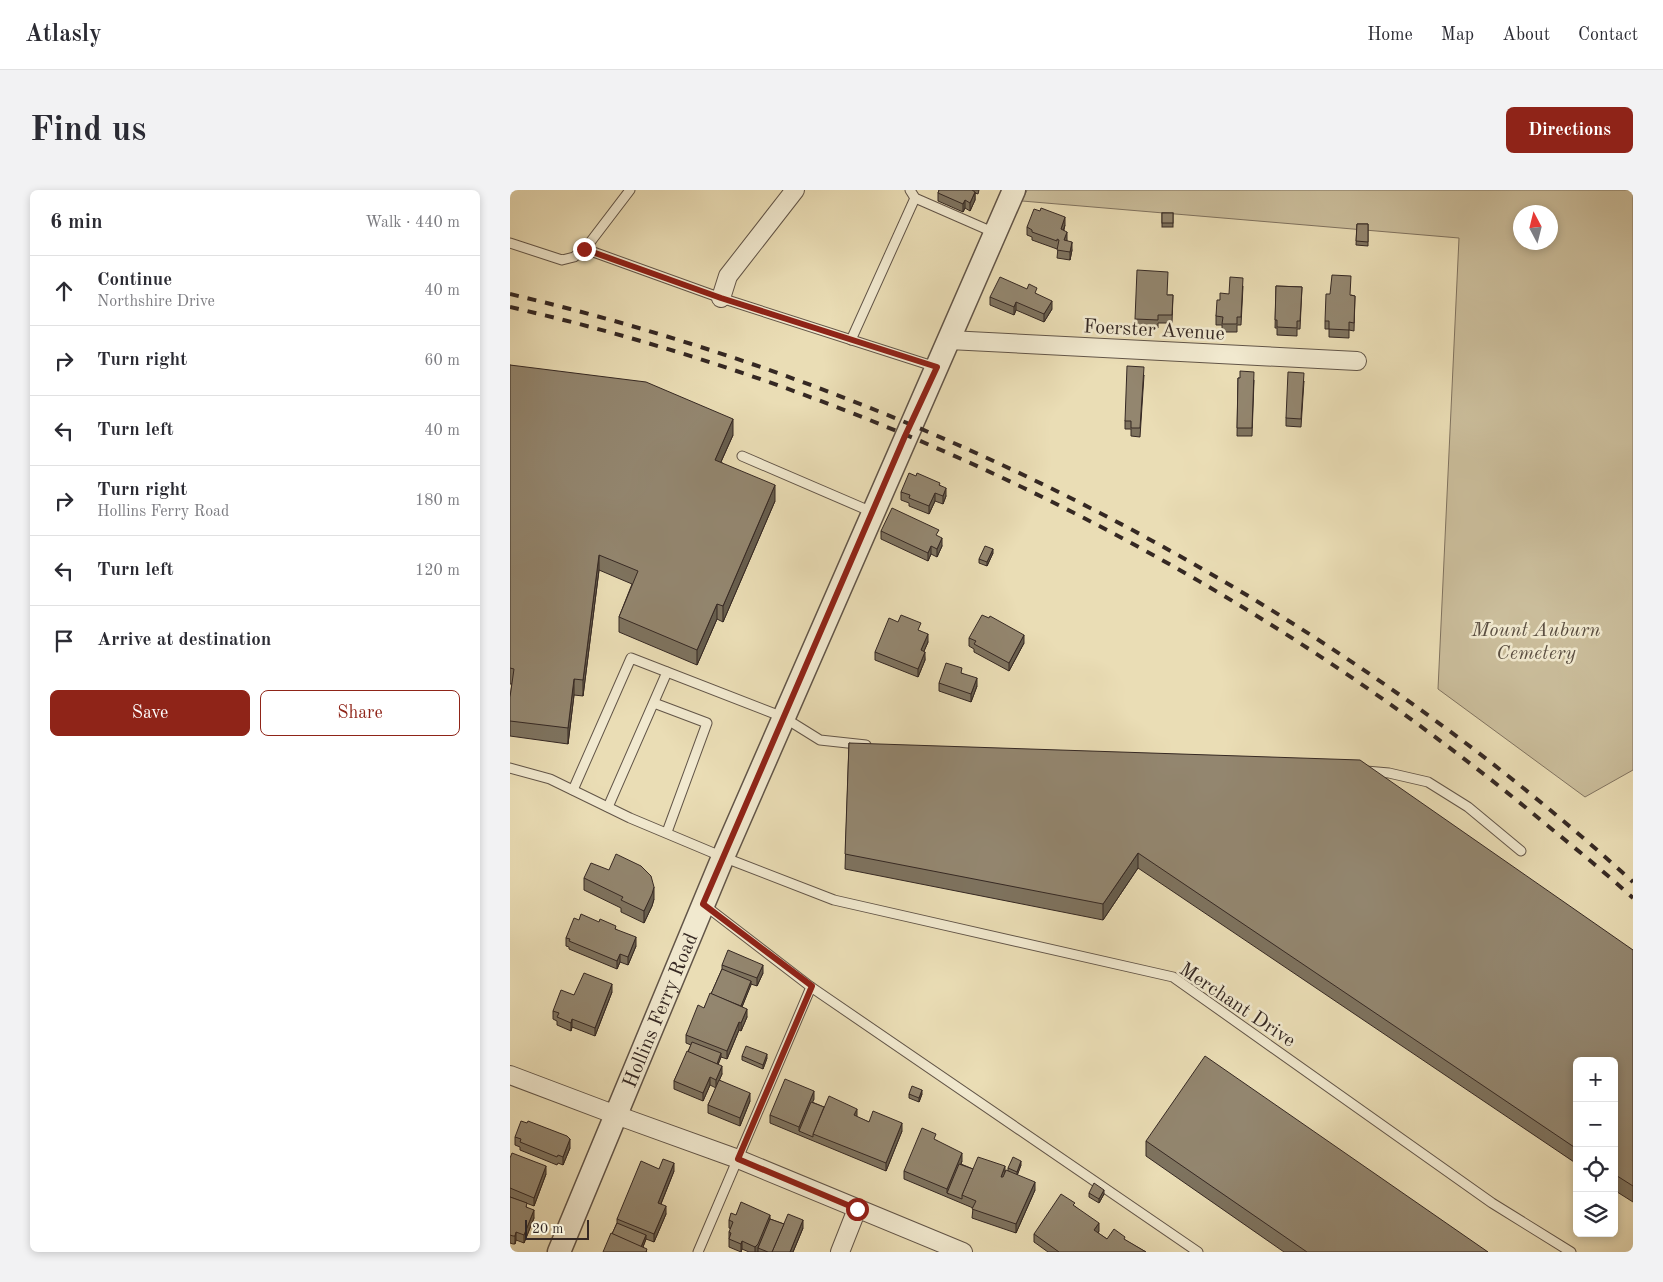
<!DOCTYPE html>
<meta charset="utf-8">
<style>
body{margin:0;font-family:"Old Standard TT",serif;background:#f2f2f3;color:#2b2b33}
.controls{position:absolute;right:15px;bottom:15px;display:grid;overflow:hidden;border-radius:8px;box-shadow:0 2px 8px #0003}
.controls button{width:45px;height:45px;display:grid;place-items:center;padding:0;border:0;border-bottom:1px solid #e1e1e2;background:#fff;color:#2b2b33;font:25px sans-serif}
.compass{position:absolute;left:1003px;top:15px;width:45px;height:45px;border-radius:50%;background:#fff;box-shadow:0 2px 8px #0003;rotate:353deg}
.scale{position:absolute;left:15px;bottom:12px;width:64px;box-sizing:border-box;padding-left:5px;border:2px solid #352823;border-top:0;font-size:14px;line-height:18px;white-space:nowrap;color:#352823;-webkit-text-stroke:4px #f1e9cf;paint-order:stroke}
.stop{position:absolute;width:15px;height:15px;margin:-11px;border:4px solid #8f2418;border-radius:50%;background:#fff}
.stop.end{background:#8f2418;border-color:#fff;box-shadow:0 1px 5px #0008}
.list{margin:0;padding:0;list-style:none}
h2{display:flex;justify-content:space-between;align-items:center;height:65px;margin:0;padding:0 20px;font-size:21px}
h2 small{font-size:16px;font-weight:400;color:#7c7c81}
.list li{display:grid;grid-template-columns:32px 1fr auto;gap:15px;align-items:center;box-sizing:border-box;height:70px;padding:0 20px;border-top:1px solid #e1e1e2}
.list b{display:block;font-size:19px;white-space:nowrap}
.list p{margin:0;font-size:16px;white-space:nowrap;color:#7c7c81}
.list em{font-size:16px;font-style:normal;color:#7c7c81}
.actions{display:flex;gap:10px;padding:15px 20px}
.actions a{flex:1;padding:11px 0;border:1px solid #8f2418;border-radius:8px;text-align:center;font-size:18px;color:#8f2418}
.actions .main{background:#8f2418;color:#fff}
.icon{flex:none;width:28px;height:28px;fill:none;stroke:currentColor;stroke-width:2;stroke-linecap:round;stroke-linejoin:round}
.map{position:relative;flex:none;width:1123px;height:1062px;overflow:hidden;border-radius:8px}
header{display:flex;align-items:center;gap:30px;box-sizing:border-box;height:70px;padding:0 25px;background:#fff;border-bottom:1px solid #e1e1e2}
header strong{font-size:24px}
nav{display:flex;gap:28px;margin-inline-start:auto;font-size:18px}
.intro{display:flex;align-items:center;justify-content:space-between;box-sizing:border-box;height:120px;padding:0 30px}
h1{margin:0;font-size:35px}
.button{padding:12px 22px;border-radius:8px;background:#8f2418;color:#fff;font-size:18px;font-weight:700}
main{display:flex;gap:30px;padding:0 30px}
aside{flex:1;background:#fff;border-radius:8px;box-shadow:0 2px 8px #0003}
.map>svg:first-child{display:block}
.green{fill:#cbbe9c;stroke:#807360;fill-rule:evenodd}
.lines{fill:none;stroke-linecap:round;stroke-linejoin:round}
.service-casing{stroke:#625548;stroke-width:11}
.minor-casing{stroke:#625548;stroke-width:20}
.tertiary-casing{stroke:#625548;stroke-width:25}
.service{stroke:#f1e9cf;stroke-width:9}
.minor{stroke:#f1e9cf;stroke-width:18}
.tertiary{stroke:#f1e9cf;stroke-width:22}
.rail{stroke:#352823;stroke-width:4;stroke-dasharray:9 9;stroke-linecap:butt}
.wall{fill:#7e735f;stroke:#352823}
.shaded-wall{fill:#675e4e;stroke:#352823}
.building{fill:#93866f;stroke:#352823}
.route{stroke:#8f2418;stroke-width:6}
.labels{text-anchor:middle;stroke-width:5;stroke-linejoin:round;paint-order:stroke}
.street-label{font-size:20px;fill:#352823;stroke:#f1e9cf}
.park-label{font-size:20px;font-style:italic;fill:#5a4e41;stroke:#f1e9cf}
</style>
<header>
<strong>Atlasly</strong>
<nav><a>Home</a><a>Map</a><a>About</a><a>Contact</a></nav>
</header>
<div class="intro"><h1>Find us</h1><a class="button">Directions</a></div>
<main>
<aside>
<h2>6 min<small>Walk · 440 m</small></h2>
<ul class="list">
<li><svg class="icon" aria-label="ahead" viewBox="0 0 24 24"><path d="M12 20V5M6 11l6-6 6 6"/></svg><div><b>Continue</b><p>Northshire Drive</p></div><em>40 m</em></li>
<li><svg class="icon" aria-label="right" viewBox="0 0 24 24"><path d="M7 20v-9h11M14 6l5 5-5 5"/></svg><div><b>Turn right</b></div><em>60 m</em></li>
<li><svg class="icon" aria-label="left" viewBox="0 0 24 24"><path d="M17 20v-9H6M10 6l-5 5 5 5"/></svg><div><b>Turn left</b></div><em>40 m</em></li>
<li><svg class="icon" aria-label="right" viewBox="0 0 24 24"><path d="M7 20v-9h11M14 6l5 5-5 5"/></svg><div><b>Turn right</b><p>Hollins Ferry Road</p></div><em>180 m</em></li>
<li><svg class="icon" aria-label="left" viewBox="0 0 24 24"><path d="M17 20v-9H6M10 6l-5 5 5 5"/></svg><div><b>Turn left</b></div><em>120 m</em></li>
<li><svg class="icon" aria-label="arrive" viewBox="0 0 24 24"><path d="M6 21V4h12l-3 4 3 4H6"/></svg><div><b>Arrive at destination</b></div></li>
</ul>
<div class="actions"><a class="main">Save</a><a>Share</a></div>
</aside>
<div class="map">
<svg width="1123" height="1062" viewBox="0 0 1123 1062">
<rect width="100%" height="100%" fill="#eaddb5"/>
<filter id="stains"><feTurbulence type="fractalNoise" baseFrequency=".004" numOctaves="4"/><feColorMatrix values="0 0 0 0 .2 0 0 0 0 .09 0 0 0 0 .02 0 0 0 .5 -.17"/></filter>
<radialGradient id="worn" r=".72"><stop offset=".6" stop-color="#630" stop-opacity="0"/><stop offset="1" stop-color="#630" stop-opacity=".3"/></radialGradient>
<!-- green -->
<path class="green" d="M517 0H1123V580L1075 607 928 499 949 48 512 11ZM1011 22H1040V52H1011Z"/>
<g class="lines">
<!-- service casing -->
<g class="service-casing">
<g id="service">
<path d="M400 0 405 8 485 43"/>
<path d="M0 53 52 70 64 67 75 59 120 0"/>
<path d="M75 59 211 108 426 177"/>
<path d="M341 150 405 8"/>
<path d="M232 266 362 322"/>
<path d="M144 513 197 533 157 642"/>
<path d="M0 578 40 589 120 628 213 667 324 710 663 787 982 1013 1061 1062"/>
<path d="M856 581 879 583 918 592 958 617 1011 661"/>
<path d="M63 600 121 468 273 527 310 550 356 555"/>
<path d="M98 617 157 482"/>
<path d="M193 714 301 797 688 1062"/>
<path d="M188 1062 301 797"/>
</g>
</g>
<!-- minor casing -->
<g class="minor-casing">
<g id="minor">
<path d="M211 108 218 86 285 0"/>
<path d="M439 150 847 171"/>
<path d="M0 885 106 925 228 969 453 1062"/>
<path d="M330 1062 347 1019"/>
</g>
</g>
<!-- tertiary casing -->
<g class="tertiary-casing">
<g id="tertiary">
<path id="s1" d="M49 1062 213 667 504 0"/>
</g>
</g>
<!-- service -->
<use href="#service" class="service"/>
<!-- minor -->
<use href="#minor" class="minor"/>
<!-- tertiary -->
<use href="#tertiary" class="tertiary"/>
<!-- rail -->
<g class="rail">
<path d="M0 104C412 201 810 407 1123 692"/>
<path d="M0 117C370 202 721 377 1015 617 1051 647 1088 676 1123 708"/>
</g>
</g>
<!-- wall -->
<g class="wall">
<path d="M429 0H469L468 4 465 3V10L460 21 455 18 453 22 428 11V3Z"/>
<rect x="652" y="23" width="11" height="14"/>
<path d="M847 34H858V56L846 55Z"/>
<path d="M555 35 554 40 557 51 562 60 560 70 547 68 548 58 547 59 522 50V47L517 45V37Z"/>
<path d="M733 96 731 135H727V142H712V135H706V126L710 110 719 104Z"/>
<path d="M766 96 792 97 790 139H787V146L767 145V138H765Z"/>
<path d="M527 104 542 119 534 132 506 120 504 125 480 115V107Z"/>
<path d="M658 105H663L662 133H648V138L625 137V129Z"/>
<path d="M841 105 845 106 844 141 839 140V148L819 147V139H815V131Z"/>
<path d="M0 175 223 245 211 272 265 311 213 432 207 429 187 475 109 442V427L122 394 89 380 73 506 64 505 58 554 0 546V507L2 494H0Z"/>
<path d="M634 185 630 247 621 246V239H615V231Z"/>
<path d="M728 188 744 190 742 246H727Z"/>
<path d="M794 191 791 237 776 236V228Z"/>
<path d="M406 286 430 295 436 306 433 314 425 311 419 324 399 316V313L391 310V302Z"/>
<path d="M371 341 429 347 432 356 427 367 421 364 418 371 371 349Z"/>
<path d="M483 363 477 376 469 373V369Z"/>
<path d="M411 441 418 452 414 461 415 470 408 487 365 470V462Z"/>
<path d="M459 448 514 453 499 481 464 462V459L459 456Z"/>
<path d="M452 483 467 496 461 512 429 501V493Z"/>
<path d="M339 553 1123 760V1012L1104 1000V871H1067V974L628 678 593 730 335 679Z"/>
<path d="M74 688 144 709 142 716 134 733 111 722V718L74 700Z"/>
<path d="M69 730 106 739 126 756 118 775 110 772 107 779 59 759V757L56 756V748Z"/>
<path d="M212 775 253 783 247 796 241 794 232 817 237 827 231 841 229 840 217 869 211 867 208 875 212 884 209 890 240 911 230 936 198 923V915L206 898 200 895 193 911 164 899V891L181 855 176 853V845L194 818 201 804 212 779Z"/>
<path d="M102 802 85 846 62 837 61 841 47 835V831L43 829V821L64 805Z"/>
<path d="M232 866 257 868 253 879 232 870Z"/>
<path d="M399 904H412L409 912 399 908Z"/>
<path d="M304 909 302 912 314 917 347 927 359 932 392 941 376 981 260 933V925Z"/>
<path d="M5 947 60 958 53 975 48 973 47 975 10 960V957L5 955Z"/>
<path d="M426 950 452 971 451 974 463 979 498 981V978L511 975 507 985 525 1000 506 1043 462 1028 463 1018 394 989V981Z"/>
<path d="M636 951 978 1062H774L636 966Z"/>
<path d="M0 968 36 984 24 1016 0 1007Z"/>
<path d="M149 979 164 981 151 1014 156 1024 144 1052 136 1049 133 1057 137 1062 102 1044 107 1033V1029Z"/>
<path d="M579 1003 594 1004 589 1013 579 1007Z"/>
<path d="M0 1007 17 1017 24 1028 14 1053 6 1050 5 1054H3L0 1053Z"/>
<path d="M565 1016 589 1041 588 1043 597 1049 615 1050 636 1062H538L524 1052V1044Z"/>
<path d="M226 1025 260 1029 274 1034 293 1038 283 1062H239L232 1059 231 1062 219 1057V1042L221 1039 219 1038V1030Z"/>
</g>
<!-- shaded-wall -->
<g class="shaded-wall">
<path d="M465 2V10L460 21V13Z"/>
<path d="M455 10V18L453 22V14Z"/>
<path d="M555 27V35L551 47V39Z"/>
<path d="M557 42V50L554 58V50Z"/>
<path d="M562 52V60L560 70V62Z"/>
<path d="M542 111V119L534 132V124Z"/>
<path d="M506 112V120L504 125V117Z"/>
<path d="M223 229V245L205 285V270Z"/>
<path d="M265 295V311L213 432V416Z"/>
<path d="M436 298V306L433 314V306Z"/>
<path d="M425 303V311L419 324V316Z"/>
<path d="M432 348V356L427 367V359Z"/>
<path d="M421 356V364L418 371V363Z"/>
<path d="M483 359V363L477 376V372Z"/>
<path d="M89 365V380L73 506V490Z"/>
<path d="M207 414V429L187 475V460Z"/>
<path d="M418 444V452L411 468V460Z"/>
<path d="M514 445V453L499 481V473Z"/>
<path d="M415 462V470L408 487V479Z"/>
<path d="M467 488V496L461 512V504Z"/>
<path d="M64 489V505L58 554V538Z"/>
<path d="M628 663V678L593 730V714Z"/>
<path d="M144 697V709L142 716 134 733V721Z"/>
<path d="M126 747V756L118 775V767Z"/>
<path d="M110 764V772L107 779V771Z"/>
<path d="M253 775V783L247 796V788Z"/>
<path d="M241 791V795L229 824V820Z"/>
<path d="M102 794V802L85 846V838Z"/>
<path d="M237 819V827L231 841V833Z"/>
<path d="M62 829V837L61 841V833Z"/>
<path d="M229 832V840L217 869V861Z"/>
<path d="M211 863V867L205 881V877Z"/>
<path d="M257 864V868L253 879V875Z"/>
<path d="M212 876V884L206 898V890Z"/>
<path d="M200 887V895L193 911V903Z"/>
<path d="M412 900V904L409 912V908Z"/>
<path d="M304 901V909L290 942 289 941V937Z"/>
<path d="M240 903V911L230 936V928Z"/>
<path d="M347 919V927L344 925Z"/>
<path d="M392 933V941L376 981V973Z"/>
<path d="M60 949V958L53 975V967Z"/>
<path d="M452 963V971L439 1004 437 1003V999Z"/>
<path d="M511 971V975L507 986V982Z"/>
<path d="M164 973V981L148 1021V1013Z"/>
<path d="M36 976V984L24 1016V1008Z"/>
<path d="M495 976V984L491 995V987Z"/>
<path d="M525 992V1000L506 1043V1034Z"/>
<path d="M594 1000V1004L589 1013V1009Z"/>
<path d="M156 1016V1024L144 1052V1044Z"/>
<path d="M24 1020V1028L14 1053V1045Z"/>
<path d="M260 1025V1033L248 1058V1062H245V1057Z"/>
<path d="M293 1030V1038L283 1062H280Z"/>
<path d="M589 1033V1041L584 1048V1040Z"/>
<path d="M6 1042V1050L5 1054V1046Z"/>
<path d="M136 1045V1049L131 1062 130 1060Z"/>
<path d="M232 1051V1059L231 1062V1054Z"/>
</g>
<!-- building -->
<g class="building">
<path d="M429 0H462L465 2 460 13 455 10 453 14 428 3Z"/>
<path d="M531 18 555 27 551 39 557 42 554 50 562 52 560 62 547 60 549 50 547 49V51L522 42V40L517 37 524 19 530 21Z"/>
<rect x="652" y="23" width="11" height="10"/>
<path d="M847 34H858V52L846 51Z"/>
<path d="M627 80 658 82 657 105H663L662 125H648V130L625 129Z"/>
<path d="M822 85 841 86 840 105 845 106 844 133 839 132V140L819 139V131H815L816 104H820Z"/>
<path d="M490 87 517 99 519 94 527 98 525 103 542 111 534 124 506 112 504 117 480 107Z"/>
<path d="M720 87 733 88 731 127H727V134H712L713 127 706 126 707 110H710V103L719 104Z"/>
<path d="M766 96 792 97 790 131H787V138L767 137V130H765Z"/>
<path d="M0 175 136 192 223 229 205 270 265 295 213 416 207 414 187 460 109 427 128 381 89 365 73 490 64 489 58 538 0 531V507L4 479 0 478Z"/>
<path d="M617 176 634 177 630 238H621V231H615Z"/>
<path d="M730 181 744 182 742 238H727L728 188H730Z"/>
<path d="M778 182 794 183 791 229 776 228Z"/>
<path d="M399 283 406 286 407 283 430 293 429 295 436 298 433 306 425 303 419 316 399 308 400 305 391 302Z"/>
<path d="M382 318 429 340 426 345 432 348 427 359 421 356 418 363 371 341Z"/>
<path d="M475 356 483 359 477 372 469 369Z"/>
<path d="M391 425 411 433 408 440 418 444 411 460 415 462 408 479 365 462 379 428 388 432Z"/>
<path d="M472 425 479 428 480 426 514 445 499 473 464 454 466 451 459 448Z"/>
<path d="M436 473 452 478 451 483 467 488 461 504 429 493Z"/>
<path d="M339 553 850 570 1123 760V996L1104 984V871H1067V959L628 663 593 714 335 664Z"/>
<path d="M106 664 131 676 141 686 144 697 142 704 134 721 111 710 113 707 74 688 81 673 99 680Z"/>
<path d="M71 724 89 732 90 729 106 736 105 739 126 747 118 767 110 764 107 771 59 751 60 749 56 748 64 728 69 730Z"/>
<path d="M218 760 253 775 247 788 212 775Z"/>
<path d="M212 779 241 791 231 816 201 804Z"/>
<path d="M74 783 102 794 85 838 62 829 61 833 47 827 49 823 43 821 51 800 64 805Z"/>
<path d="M200 803 237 819 231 833 229 832 217 861 176 845 188 815 194 818Z"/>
<path d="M182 852 211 863 207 874 178 862Z"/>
<path d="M236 856 257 864 253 875 232 866Z"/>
<path d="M177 861 212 876 206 890 200 887 193 903 164 891Z"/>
<path d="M695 866 978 1062H797L636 951Z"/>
<path d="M275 889 304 901 289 937 260 925Z"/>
<path d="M209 890 240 903 230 928 198 915Z"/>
<path d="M402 896 412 900 409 908 399 904Z"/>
<path d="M319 906 347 919 344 925 359 932 363 921 392 933 376 973 303 944Z"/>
<path d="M301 912 314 917 303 944V947L289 941Z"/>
<path d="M11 931 17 933 18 931 57 946 60 949 53 967 48 965 47 967 10 952 11 949 5 947Z"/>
<path d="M412 938 426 944 424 949 452 963 437 999 394 981Z"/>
<path d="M2 963 36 976 24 1008 0 998V968Z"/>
<path d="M468 967 495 976 491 987H493L496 980 525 992 506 1034 462 1019 466 1011 452 1005Z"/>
<path d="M503 967 511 971 507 982 498 978Z"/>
<path d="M153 969 164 973 148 1013 156 1016 144 1044 107 1029 131 971 149 979Z"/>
<path d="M449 974 463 979 452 1005V1009L437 1003Z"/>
<path d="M584 993 594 1000 589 1009 579 1003Z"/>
<path d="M551 1004 565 1013 563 1015 589 1033 584 1040 597 1049 604 1039 615 1047 614 1049 636 1062H549L524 1044Z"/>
<path d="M0 1007 17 1013 16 1017 24 1020 14 1045 6 1042 5 1046H3L0 1045Z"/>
<path d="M231 1012 260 1025 248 1054 245 1057 232 1051 231 1054 219 1049 221 1043 219 1042 223 1032 219 1030 221 1023 226 1025Z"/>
<path d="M278 1024 293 1030 280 1062H262Z"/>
<path d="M260 1029 274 1034 262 1062H258L248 1058Z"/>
<path d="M107 1033 136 1045 131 1057 102 1044Z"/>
<path d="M101 1043 137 1059 136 1062H93Z"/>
</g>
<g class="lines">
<!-- route -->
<path class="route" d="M74 59 211 108 427 177 395 246 193 714 302 796 228 969 347 1019"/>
</g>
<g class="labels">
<!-- street labels -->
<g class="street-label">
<text transform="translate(644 139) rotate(3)" y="7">Foerster Avenue</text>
<text transform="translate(728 814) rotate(34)" y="7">Merchant Drive</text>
<text dy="7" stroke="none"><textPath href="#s1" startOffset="262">Hollins Ferry Road</textPath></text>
</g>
<!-- park labels -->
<g class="park-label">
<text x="1026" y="446">Mount Auburn<tspan x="1026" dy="23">Cemetery</tspan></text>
</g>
</g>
<rect width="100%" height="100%" filter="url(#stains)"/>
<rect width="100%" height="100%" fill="url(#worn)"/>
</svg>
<div class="controls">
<button>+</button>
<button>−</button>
<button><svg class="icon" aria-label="locate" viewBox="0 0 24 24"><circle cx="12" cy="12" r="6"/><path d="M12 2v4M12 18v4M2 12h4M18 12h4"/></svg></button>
<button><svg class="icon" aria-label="layers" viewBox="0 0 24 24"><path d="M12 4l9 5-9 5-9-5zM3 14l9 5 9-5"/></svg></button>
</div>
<svg class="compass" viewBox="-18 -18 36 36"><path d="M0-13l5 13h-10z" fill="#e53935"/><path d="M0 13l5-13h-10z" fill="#7c7c81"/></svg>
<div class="scale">20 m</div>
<div class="stop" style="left:347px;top:1019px"></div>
<div class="stop end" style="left:74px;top:59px"></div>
</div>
</main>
